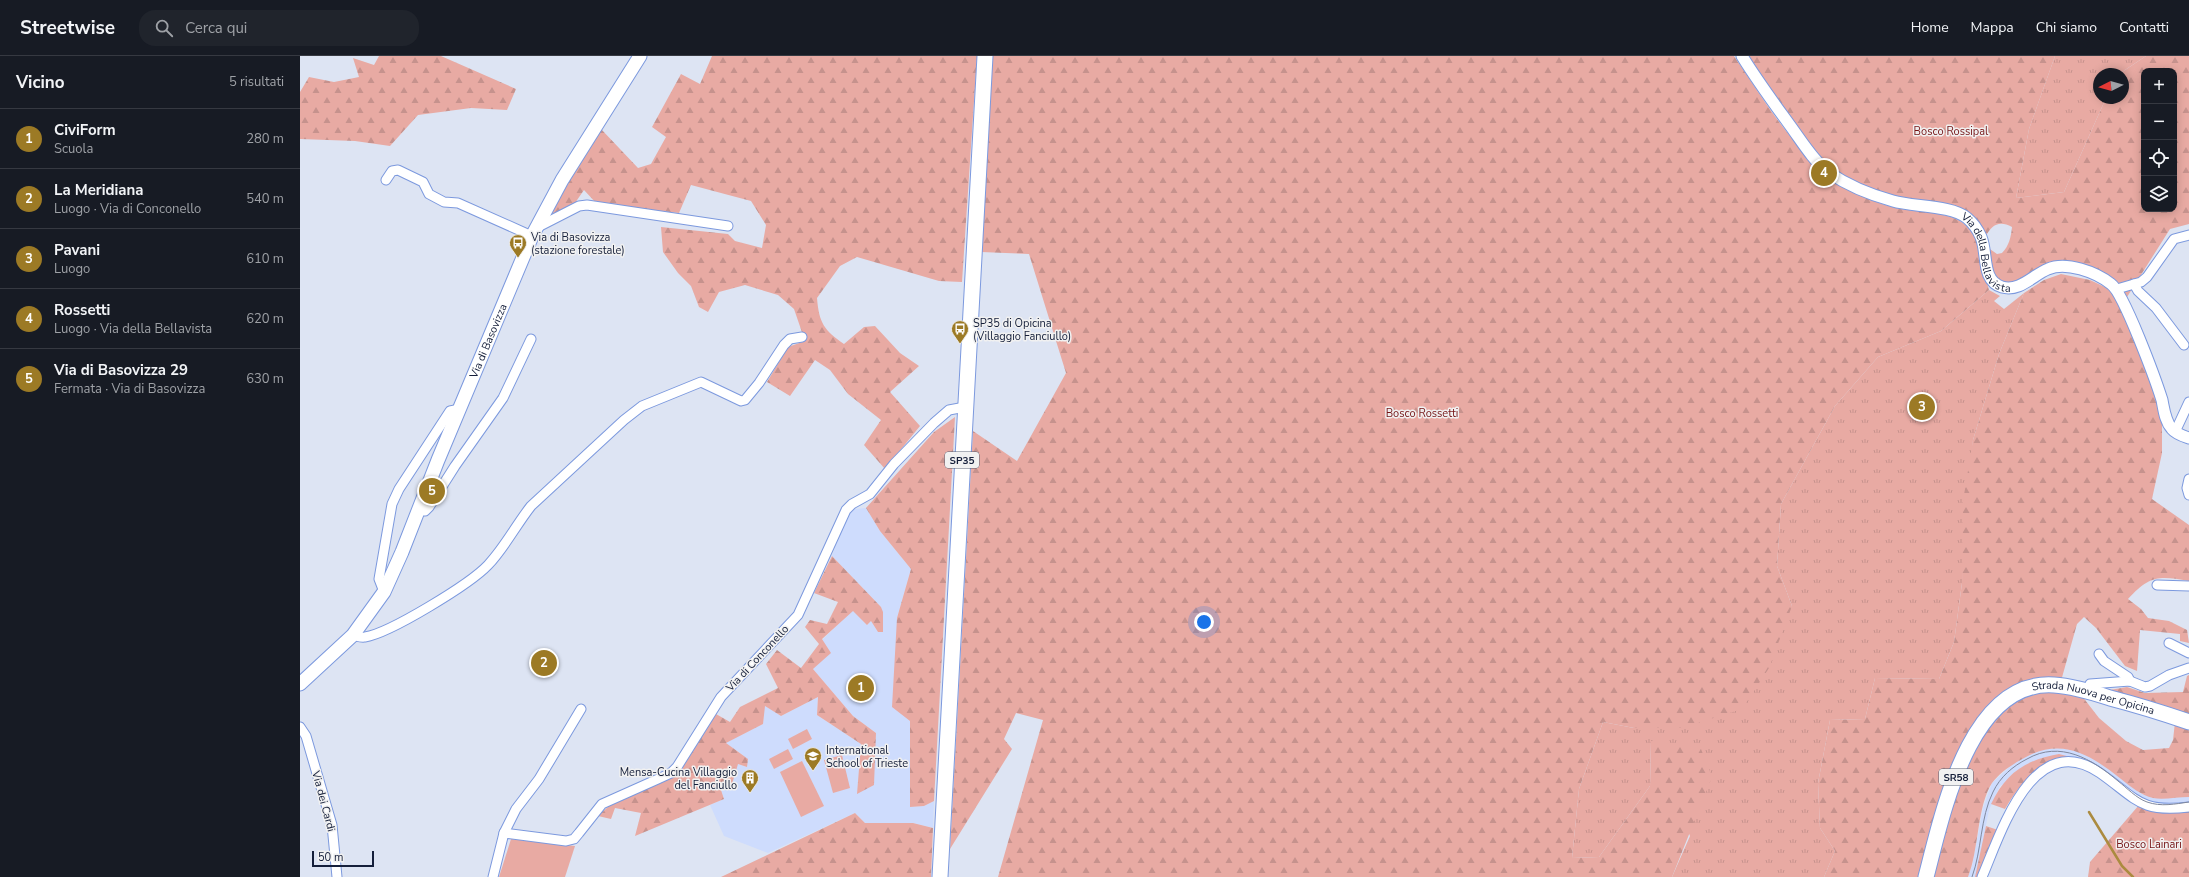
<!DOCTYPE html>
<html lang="it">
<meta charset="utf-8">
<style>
body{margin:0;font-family:"Nunito Sans",sans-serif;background:#20242c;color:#f1f3f6}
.controls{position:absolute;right:12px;top:12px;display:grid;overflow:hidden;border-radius:8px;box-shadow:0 2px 10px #0003}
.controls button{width:36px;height:36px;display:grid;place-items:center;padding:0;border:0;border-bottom:1px solid #363941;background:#171b24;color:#f1f3f6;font:20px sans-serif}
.compass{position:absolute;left:1793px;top:12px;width:36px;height:36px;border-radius:50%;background:#171b24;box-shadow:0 2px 10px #0003;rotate:264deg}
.scale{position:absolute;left:12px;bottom:10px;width:62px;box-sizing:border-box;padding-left:4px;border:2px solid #151f3a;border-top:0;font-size:11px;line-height:14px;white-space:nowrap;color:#151f3a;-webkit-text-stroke:3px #f1f1f1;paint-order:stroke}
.you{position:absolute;left:904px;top:566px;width:14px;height:14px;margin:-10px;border:3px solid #fff;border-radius:50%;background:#1a73e8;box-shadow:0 0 0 6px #1a73e833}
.badge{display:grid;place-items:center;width:26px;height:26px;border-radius:50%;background:#9c7a25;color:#fff;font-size:13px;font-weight:700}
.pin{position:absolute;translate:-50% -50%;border:2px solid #fff;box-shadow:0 1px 4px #0006}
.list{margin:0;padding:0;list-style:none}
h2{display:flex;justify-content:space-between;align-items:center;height:52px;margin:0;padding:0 16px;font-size:17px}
h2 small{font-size:13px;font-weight:400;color:#9ea1a6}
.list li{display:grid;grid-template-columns:26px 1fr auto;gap:12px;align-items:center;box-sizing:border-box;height:60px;padding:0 16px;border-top:1px solid #363941}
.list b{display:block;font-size:15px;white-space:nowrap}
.list p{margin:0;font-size:13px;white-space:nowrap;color:#9ea1a6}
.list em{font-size:13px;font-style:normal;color:#9ea1a6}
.icon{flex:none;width:22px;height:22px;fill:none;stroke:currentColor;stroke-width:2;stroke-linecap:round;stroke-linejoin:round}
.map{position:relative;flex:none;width:1889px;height:821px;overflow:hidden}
header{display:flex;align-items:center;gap:24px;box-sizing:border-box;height:56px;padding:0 20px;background:#171b24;border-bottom:1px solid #363941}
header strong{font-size:19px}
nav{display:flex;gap:22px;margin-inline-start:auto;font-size:14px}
.search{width:280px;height:36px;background:#20242c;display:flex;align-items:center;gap:10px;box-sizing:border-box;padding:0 14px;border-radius:16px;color:#9ea1a6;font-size:15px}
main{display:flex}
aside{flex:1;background:#171b24}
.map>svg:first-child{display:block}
.built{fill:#cedcfd}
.grass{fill:url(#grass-tufts)}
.forest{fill:url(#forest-firs);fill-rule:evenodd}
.garden{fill:#e8aaa3}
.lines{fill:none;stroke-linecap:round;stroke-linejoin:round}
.stream{stroke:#ab8b40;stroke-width:2.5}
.minor-casing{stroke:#7c99de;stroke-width:11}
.tertiary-casing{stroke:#7c99de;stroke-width:13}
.secondary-casing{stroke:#7c99de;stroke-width:15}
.primary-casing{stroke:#7c99de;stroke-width:17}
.minor{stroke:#fff;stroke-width:9}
.tertiary{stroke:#fff;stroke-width:11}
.secondary{stroke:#fff;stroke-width:13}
.primary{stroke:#fff;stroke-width:15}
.tram{stroke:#80889d;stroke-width:1}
.labels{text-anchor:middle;stroke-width:3;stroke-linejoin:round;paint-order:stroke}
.shield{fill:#f1f1f1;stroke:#575e71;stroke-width:1}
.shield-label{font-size:10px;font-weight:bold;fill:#151f3a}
.park-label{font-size:11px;fill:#751415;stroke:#f1f1f1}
.poi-label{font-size:11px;fill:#151f3a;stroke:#f1f1f1;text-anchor:start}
.street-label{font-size:11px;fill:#151f3a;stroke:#f1f1f1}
</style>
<header>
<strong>Streetwise</strong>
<div class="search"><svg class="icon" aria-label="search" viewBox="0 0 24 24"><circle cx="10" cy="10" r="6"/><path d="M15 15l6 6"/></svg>Cerca qui</div>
<nav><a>Home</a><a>Mappa</a><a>Chi siamo</a><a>Contatti</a></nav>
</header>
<main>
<aside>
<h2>Vicino<small>5 risultati</small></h2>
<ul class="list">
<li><span class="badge">1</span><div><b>CiviForm</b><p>Scuola</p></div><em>280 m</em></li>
<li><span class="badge">2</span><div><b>La Meridiana</b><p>Luogo · Via di Conconello</p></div><em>540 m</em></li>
<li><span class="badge">3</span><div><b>Pavani</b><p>Luogo</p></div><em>610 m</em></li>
<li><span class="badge">4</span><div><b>Rossetti</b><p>Luogo · Via della Bellavista</p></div><em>620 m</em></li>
<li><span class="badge">5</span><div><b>Via di Basovizza 29</b><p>Fermata · Via di Basovizza</p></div><em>630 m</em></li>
</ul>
</aside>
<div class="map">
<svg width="1889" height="821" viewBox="0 0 1889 821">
<defs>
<pattern id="grass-tufts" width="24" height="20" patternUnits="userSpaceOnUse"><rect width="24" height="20" fill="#e8aaa3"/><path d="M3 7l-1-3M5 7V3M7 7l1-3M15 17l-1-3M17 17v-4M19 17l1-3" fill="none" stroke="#c6928d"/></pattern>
<pattern id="forest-firs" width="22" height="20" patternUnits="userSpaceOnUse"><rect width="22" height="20" fill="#e8aaa3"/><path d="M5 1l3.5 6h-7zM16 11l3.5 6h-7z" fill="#c6928d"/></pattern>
</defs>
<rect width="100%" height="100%" fill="#dde4f3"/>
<!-- built -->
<g class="built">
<path d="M566 452 580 475 611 513 597 562 610 665V751L624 750 634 745 633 772 613 767H565L555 757 468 797 424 780 410 749 424 743 420 731 438 708 447 711 443 699 425 687 463 668 464 649 481 660 518 641 517 659 561 688V702L576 677 553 660 513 613 522 584 553 554 567 569 571 565 578 576H583L581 551 532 500 545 464 553 453Z"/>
<path d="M1761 692 1780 696 1800 707 1840 737 1853 742 1889 741V749L1845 748 1792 709 1759 698 1700 730 1689 754 1677 815 1675 821H1668L1672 810 1683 752 1692 727 1715 706 1739 694Z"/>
</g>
<!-- grass -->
<g class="grass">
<path d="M1755 0H1846L1819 18H1799V42H1806L1764 136 1716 142 1729 73Z"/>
<path d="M1689 234 1700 240 1694 245 1704 253 1724 237 1699 298 1673 384 1662 527 1654 586 1639 623 1575 622 1565 663 1530 664 1518 727 1520 772 1535 795 1524 821H1372L1390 780 1351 685 1350 730 1299 801 1272 802 1279 733 1303 666 1334 672 1492 550 1477 510 1481 448 1535 350 1578 301 1641 275Z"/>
</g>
<!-- forest -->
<g class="forest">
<path d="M79 0H141L216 33 207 54 171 52 118 59 90 90 55 85 0 83V36L9 21 34 26 59 21 53 2 74 9Z"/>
<path d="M412 0H677L662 226 639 225 557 201 540 210 517 242C519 267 524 274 544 288L564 271 575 270 600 297 619 310 590 336 620 370 585 413 564 389 581 364 548 338 530 314 515 304 490 340 467 326 488 291 505 285 494 253 478 239 445 229 419 236 408 256 399 251 391 230 378 217 363 196 361 171 428 178 435 185 462 192 466 169 451 145 391 129 379 157 297 148 284 134 275 147 247 162 301 73 338 112 351 108 366 81 352 71 381 18 400 28Z"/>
<path d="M692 0H1434C1469 51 1496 101 1551 134 1566 143 1585 150 1602 153 1628 158 1664 154 1677 184 1684 199 1684 218 1689 234L1641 275 1578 301 1535 350 1481 448 1477 510 1492 550 1469 612 1442 653 1382 672H1334L1303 666 1279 733 1272 802 1299 801 1350 730 1351 685 1401 693 1412 721 1372 821H698L743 664 716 657 704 683 712 693 650 793 673 375 717 405 766 317 729 198 681 196Z"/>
<path d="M1447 0H1755L1729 73 1716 142 1764 136 1806 42H1823V18H1819L1846 0H1889V168L1870 173 1827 241 1817 228 1768 207 1711 229C1689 224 1691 210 1687 191L1697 198 1702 197C1709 190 1711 181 1712 171 1699 164 1691 169 1685 182L1673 162 1593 141 1565 131 1539 117 1519 102ZM1844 15H1874V153H1844Z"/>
<path d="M1761 218 1790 224 1809 233 1819 245 1855 333 1862 361V397L1852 443 1889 469V525C1858 519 1849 520 1828 543L1841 553 1848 562 1869 565 1887 574 1889 587 1880 585V578L1840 574 1837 615 1825 610 1796 572 1784 561 1777 568 1761 625 1704 638 1688 651 1672 673 1618 821H1524L1535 795 1520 772 1518 727 1530 664 1565 663 1575 622 1639 623 1654 586 1662 527 1663 445 1673 384 1699 298 1724 237 1744 224Z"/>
<path d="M655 361 634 745 624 750 610 751V665L592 651 597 562 611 513 580 475 566 452 634 376Z"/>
<path d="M532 500 581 551 583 556V576H578L571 565 567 569 553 555 522 583 531 597 513 613 553 660 576 677 574 729 557 738 561 688 517 659 518 641 481 660 465 650 463 668 426 687 448 703 447 711 438 708 432 728 420 731 424 743 335 780 341 757 315 752 311 763 298 760 309 750 361 727 381 714 416 658 430 666 440 651 478 632 466 608 477 594 501 612 519 588 505 571 510 564 527 568 538 546 514 537Z"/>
<path d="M1889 619V659L1804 635 1827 631 1845 637 1883 636 1887 620Z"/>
<path d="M1762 635 1782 640 1799 662 1826 685 1843 694 1869 692 1873 684 1875 666 1889 671V741C1878 741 1863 744 1853 742 1841 739 1831 731 1821 723 1793 701 1765 681 1728 700 1716 706 1701 715 1692 727 1677 750 1679 794 1668 821H1632C1646 770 1667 666 1720 641 1733 635 1748 636 1762 635Z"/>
<path d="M1759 698 1778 703C1741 701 1723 723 1705 753L1691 748C1706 717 1725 704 1759 698Z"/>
<path d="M1839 749 1889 755V821H1788L1790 806Z"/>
<path d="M555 757 565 767H613L633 772 631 821H421Z"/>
<path d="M1686 770 1698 774 1677 821H1675Z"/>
</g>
<!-- garden -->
<g class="garden">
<path d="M507 673 512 683 493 693 488 683Z"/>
<path d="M488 693 493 703 474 713 469 703Z"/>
<path d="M542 699 550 732 533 737 524 704Z"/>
<path d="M502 705 524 750 501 761 480 716Z"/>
<path d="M211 783 275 790 265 821H199Z"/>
</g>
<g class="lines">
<!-- stream -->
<path class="stream" d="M1789 756 1822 810 1833 821"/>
<!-- minor casing -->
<g class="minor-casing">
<g id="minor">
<path d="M86 124 92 115 98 114 123 126 129 138 144 146 158 147 232 180"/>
<path d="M236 172 279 150 287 149 428 170"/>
<path d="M1834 228 1838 235 1856 252 1884 289"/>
<path d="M1817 233 1841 226 1847 221 1874 183 1889 179"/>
<path d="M1875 376 1889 346"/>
<path d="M1889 423 1887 432 1889 439"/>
<path d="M119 454 125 455 129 451 155 410 203 342 231 283"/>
<path d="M1857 529 1889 530"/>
<path d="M84 536 79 523 92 448 99 433 150 355 160 353"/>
<path d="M53 579C57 580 61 582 65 581 90 577 170 528 188 509 205 491 216 469 231 450L324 364 342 350 401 326 441 345 445 344 459 327 484 289 490 283 502 281"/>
<path d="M1869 587 1889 597"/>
<path d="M1799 598 1804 605 1828 621 1830 625"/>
<path d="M1788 635 1790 628 1830 625 1845 631 1850 630 1869 619 1889 612"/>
<path d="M0 671 6 680 32 769 37 821"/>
<path d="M204 777 216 753 239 723 281 653"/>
<path d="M193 821 204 777 266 785 274 783 279 777 302 748 358 723 371 717 377 711 421 641 498 559 546 454 552 448 570 438 594 408 634 367 649 354 665 351"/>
<path d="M1682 821C1701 777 1733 671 1800 717 1837 743 1840 757 1889 751"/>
</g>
</g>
<!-- tertiary casing -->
<g class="tertiary-casing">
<g id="tertiary">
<path id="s1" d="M1442 0C1458 26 1476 50 1494 75 1504 89 1514 105 1528 116 1547 129 1571 139 1593 145 1613 151 1651 149 1667 162 1673 167 1678 174 1681 181 1688 197 1681 225 1702 231 1720 236 1733 219 1748 213 1766 205 1796 216 1811 228 1824 237 1856 325 1862 344 1864 354 1865 365 1872 373 1876 378 1883 380 1889 382"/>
</g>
</g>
<!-- secondary casing -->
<g class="secondary-casing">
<g id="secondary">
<path id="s2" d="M0 628 53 579 84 536 102 496 138 404 232 180 262 124 340 0"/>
</g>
</g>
<!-- primary casing -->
<g class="primary-casing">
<g id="primary">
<path d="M640 821 685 0"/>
<path id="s3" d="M1626 821C1642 760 1669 623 1754 629 1773 630 1792 636 1810 642 1837 649 1863 657 1889 666"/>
</g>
</g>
<!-- minor -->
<use href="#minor" class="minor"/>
<!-- tertiary -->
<use href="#tertiary" class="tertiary"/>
<!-- secondary -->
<use href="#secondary" class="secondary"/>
<!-- primary -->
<use href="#primary" class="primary"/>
<!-- tram -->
<path class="tram" d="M1672 821C1682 794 1680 762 1693 736 1700 721 1713 710 1727 703 1760 684 1792 703 1818 725 1827 732 1836 742 1847 746 1861 751 1875 748 1889 746"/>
</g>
<!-- icons -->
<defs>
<g id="bus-pin" transform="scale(0.9)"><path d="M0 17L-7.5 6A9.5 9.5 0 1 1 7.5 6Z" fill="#9c7a25" stroke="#f1f1f1"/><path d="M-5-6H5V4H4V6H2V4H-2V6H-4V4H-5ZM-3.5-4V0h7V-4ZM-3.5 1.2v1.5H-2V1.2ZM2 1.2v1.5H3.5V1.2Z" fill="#fff"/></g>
<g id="school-pin" transform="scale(0.9)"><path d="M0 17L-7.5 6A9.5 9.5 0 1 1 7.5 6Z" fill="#9c7a25" stroke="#f1f1f1"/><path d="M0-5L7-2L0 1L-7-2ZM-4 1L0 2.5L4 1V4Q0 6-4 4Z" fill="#fff"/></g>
<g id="building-pin" transform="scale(0.9)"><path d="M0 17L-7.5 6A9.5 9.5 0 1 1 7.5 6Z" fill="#9c7a25" stroke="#f1f1f1"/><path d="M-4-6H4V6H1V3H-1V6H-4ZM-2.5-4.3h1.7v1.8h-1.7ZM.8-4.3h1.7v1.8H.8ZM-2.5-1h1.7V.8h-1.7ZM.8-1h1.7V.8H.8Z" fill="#fff"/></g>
</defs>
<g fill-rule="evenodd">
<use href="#bus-pin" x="218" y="187"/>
<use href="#bus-pin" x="660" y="273"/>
<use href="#school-pin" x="513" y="700"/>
<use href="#building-pin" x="450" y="722"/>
</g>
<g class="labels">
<!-- shield labels -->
<g class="shield">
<rect x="645" y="396" width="34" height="16" rx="3"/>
<rect x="1639" y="713" width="34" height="16" rx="3"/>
</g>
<g class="shield-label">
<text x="662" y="408">SP35</text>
<text x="1656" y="725">SR58</text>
</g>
<!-- park labels -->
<g class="park-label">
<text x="1651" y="79">Bosco Rossipal</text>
<text x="1122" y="361">Bosco Rossetti</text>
<text x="1849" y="792">Bosco Lainari</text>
</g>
<!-- poi labels -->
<g class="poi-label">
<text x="231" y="185">Via di Basovizza<tspan x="231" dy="13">(stazione forestale)</tspan></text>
<text x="673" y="271">SP35 di Opicina<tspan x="673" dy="13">(Villaggio Fanciullo)</tspan></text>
<text x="526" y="698">International<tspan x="526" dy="13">School of Trieste</tspan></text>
<text x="437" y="720" text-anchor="end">Mensa-Cucina Villaggio<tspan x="437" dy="13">del Fanciullo</tspan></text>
</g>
<!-- street labels -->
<g class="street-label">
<text dy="4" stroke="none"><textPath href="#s1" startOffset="335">Via della Bellavista</textPath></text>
<text dy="4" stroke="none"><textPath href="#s2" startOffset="397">Via di Basovizza</textPath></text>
<text transform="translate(457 602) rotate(-47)" y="4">Via di Conconello</text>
<text dy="4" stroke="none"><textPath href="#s3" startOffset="290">Strada Nuova per Opicina</textPath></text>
<text transform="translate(24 745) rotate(75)" y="4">Via dei Cardi</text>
</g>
</g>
</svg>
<div class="controls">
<button>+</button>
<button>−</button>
<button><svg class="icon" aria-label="locate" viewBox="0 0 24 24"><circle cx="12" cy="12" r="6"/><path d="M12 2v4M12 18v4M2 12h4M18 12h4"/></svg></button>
<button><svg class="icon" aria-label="layers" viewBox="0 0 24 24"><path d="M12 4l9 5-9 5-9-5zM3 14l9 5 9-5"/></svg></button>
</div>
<svg class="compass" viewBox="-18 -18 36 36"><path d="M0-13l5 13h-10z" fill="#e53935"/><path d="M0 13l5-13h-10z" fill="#9ea1a6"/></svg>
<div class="scale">50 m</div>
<div class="you"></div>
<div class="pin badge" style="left:561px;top:632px">1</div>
<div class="pin badge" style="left:244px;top:607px">2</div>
<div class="pin badge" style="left:1622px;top:351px">3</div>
<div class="pin badge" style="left:1524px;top:117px">4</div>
<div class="pin badge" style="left:132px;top:435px">5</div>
</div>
</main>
